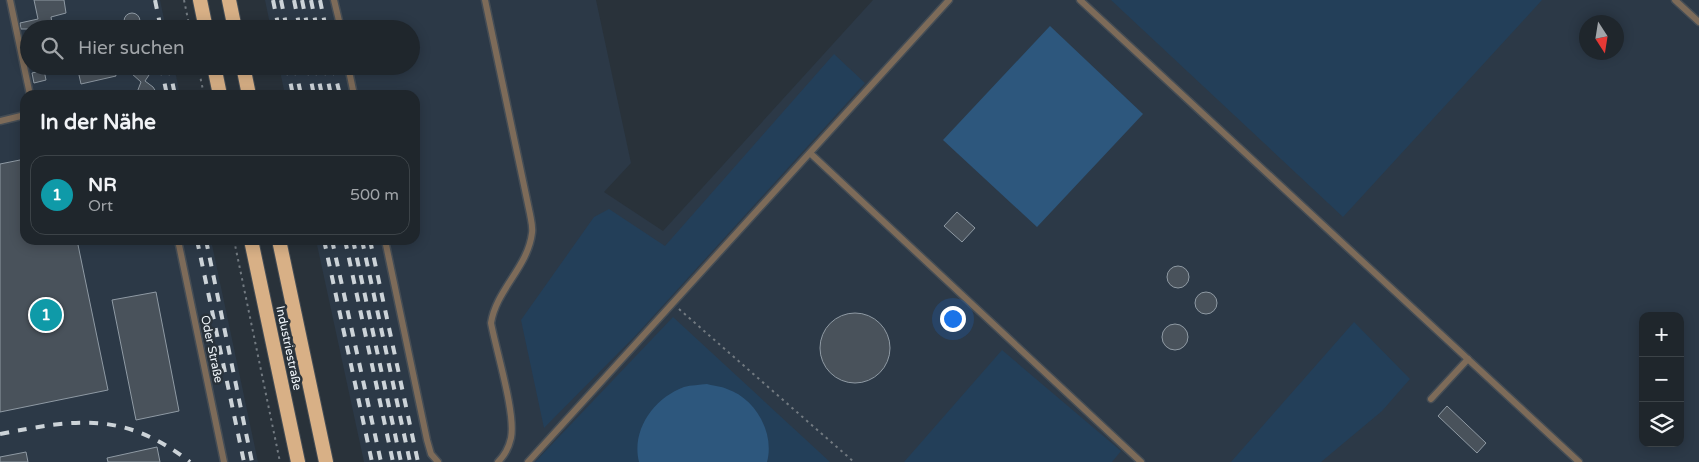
<!DOCTYPE html>
<html lang="de">
<meta charset="utf-8">
<style>
body{margin:0;font-family:"Varela Round",sans-serif;background:#2c3238;color:#f1f3f6}
.controls{position:absolute;right:15px;bottom:15px;display:grid;overflow:hidden;border-radius:10px;box-shadow:0 2px 12px #0003}
.controls button{width:45px;height:45px;display:grid;place-items:center;padding:0;border:0;border-bottom:1px solid #3c4348;background:#1f262c;color:#f1f3f6;font:25px sans-serif}
.compass{position:absolute;left:1579px;top:15px;width:45px;height:45px;border-radius:50%;background:#1f262c;box-shadow:0 2px 12px #0003;rotate:168deg}
.you{position:absolute;left:952px;top:318px;width:18px;height:18px;margin:-12px;border:4px solid #fff;border-radius:50%;background:#1a73e8;box-shadow:0 0 0 8px #1a73e833}
.badge{display:grid;place-items:center;width:32px;height:32px;border-radius:50%;background:#1a73e8;color:#fff;font-size:16px;font-weight:700}
.pin{position:absolute;translate:-50% -50%;border:2px solid #fff;box-shadow:0 1px 5px #0006}
.list{margin:0;padding:0;list-style:none}
h2{display:flex;justify-content:space-between;align-items:center;height:65px;margin:0;padding:0 20px;font-size:21px}
h2 small{font-size:16px;font-weight:400;color:#a1a5a9}
.list li{display:grid;grid-template-columns:32px 1fr auto;gap:15px;align-items:center;box-sizing:border-box;height:80px;margin:0 10px 10px;padding:0 10px;border:1px solid #3c4348;border-radius:15px}
.list b{display:block;font-size:19px;white-space:nowrap}
.list p{margin:0;font-size:16px;white-space:nowrap;color:#a1a5a9}
.list em{font-size:16px;font-style:normal;color:#a1a5a9}
.icon{flex:none;width:28px;height:28px;fill:none;stroke:currentColor;stroke-width:2;stroke-linecap:round;stroke-linejoin:round}
.map{position:relative;flex:none;width:1699px;height:462px;overflow:hidden}
.search{position:absolute;background:#1f262c;box-shadow:0 2px 12px #0003;left:20px;top:20px;width:400px;height:55px;display:flex;align-items:center;gap:12px;box-sizing:border-box;padding:0 18px;border-radius:28px;color:#a1a5a9;font-size:19px}
.panel{position:absolute;background:#1f262c;box-shadow:0 2px 12px #0003;left:20px;top:90px;width:400px;height:155px;border-radius:15px}
.map>svg:first-child{display:block}
.built{fill:#2c3947;fill-rule:evenodd}
.green{fill:#233f59}
.water{fill:#2d577d}
.building{fill:#49525b;stroke:#8f9aa4}
.lines{fill:none;stroke-linecap:round;stroke-linejoin:round}
.service-casing{stroke:#454d55;stroke-width:9}
.trunk-casing{stroke:#454d55;stroke-width:16}
.path{stroke:#727a81;stroke-width:2;stroke-dasharray:2.5 4;stroke-linecap:butt}
.service{stroke:#7d6b59;stroke-width:6}
.trunk{stroke:#d8b086;stroke-width:14}
.rail{stroke:#ccd3d8;stroke-width:4;stroke-dasharray:9 9;stroke-linecap:butt}
.labels{text-anchor:middle;stroke-width:5;stroke-linejoin:round;paint-order:stroke}
.street-label{font-size:12px;fill:#f0f6fb;stroke:#29323a}
</style>
<div class="map">
<svg width="1699" height="462" viewBox="0 0 1699 462">
<rect width="100%" height="100%" fill="#29323a"/>
<!-- built -->
<g class="built">
<path d="M0 0H160L166 29H29V66H174L180 95H25V240H211L258 462H0Z"/>
<path d="M265 0H596L631 163 604 192 663 231 873 0H1699V462H364L316 240H415V95H285L279 66H411V29H271ZM1586 22H1616V52H1586ZM1643 316H1680V443H1643Z"/>
</g>
<!-- green -->
<g class="green">
<path d="M1111 0H1542L1343 217Z"/>
<path d="M834 54 865 83 637 334 544 428 521 320 594 217 609 209 665 246Z"/>
<path d="M673 317 830 462H535Z"/>
<path d="M1354 322 1410 379 1382 411 1321 462H1231Z"/>
<path d="M1002 350 1121 451 1112 462H904Z"/>
</g>
<!-- water -->
<g class="water">
<path d="M1050 26 1143 114 1037 227 943 140Z"/>
<path d="M707 384C714 386 721 386 727 389 755 398 775 433 767 462H639C631 430 654 398 684 387 691 385 700 385 707 384Z"/>
</g>
<!-- building -->
<g class="building">
<path d="M34 0H64L66 13 51 17 53 29H21L20 23 38 19Z"/>
<circle cx="132" cy="21" r="8"/>
<path d="M77 66H114L116 76 81 84Z"/>
<path d="M133 66H149V75L145 81 153 87 158 95H136L141 82 131 73Z"/>
<path d="M44 70 46 80 34 83 32 73Z"/>
<path d="M25 159V240H77L108 390 0 412V164Z"/>
<path d="M957 212 975 228 962 242 944 226Z"/>
<circle cx="1178" cy="277" r="11"/>
<circle cx="1206" cy="303" r="11"/>
<path d="M156 292 179 411 136 420 112 300Z"/>
<circle cx="855" cy="348" r="35"/>
<circle cx="1175" cy="337" r="13"/>
<path d="M1447 406 1486 443 1477 453 1438 416Z"/>
<path d="M157 447 160 462H108L107 458Z"/>
<path d="M26 452 28 462H0V457Z"/>
</g>
<g class="lines">
<!-- service casing -->
<g class="service-casing">
<g id="service">
<path d="M10 0 30 95"/>
<path d="M334 0 341 29"/>
<path d="M485 0 530 214C531 220 533 227 532 233 528 267 496 290 491 323 496 350 516 414 511 438 509 447 504 456 498 462"/>
<path d="M1080 0 1579 462"/>
<path d="M1675 0 1699 22"/>
<path d="M348 66 354 95"/>
<path d="M0 121 25 115"/>
<path d="M810 153 1141 462"/>
<path d="M178 240 224 462"/>
<path d="M385 240 427 440 431 454 438 462"/>
<path d="M1431 399 1468 359"/>
<path d="M528 462 949 0"/>
</g>
</g>
<!-- trunk casing -->
<g class="trunk-casing">
<g id="trunk">
<path d="M200 0 206 29"/>
<path d="M229 0 235 29"/>
<path d="M214 66 220 95"/>
<path d="M243 66 249 95"/>
<path d="M251 240 298 462"/>
<path d="M279 240 326 462"/>
</g>
</g>
<!-- path -->
<g class="path">
<path d="M184 0 190 29"/>
<path d="M198 66 204 95"/>
<path d="M234 240 280 462"/>
<path d="M679 309 854 462"/>
</g>
<!-- service -->
<use href="#service" class="service"/>
<!-- trunk -->
<use href="#trunk" class="trunk"/>
<!-- rail -->
<g class="rail">
<path d="M155 0 161 29"/>
<path d="M273 0 279 29"/>
<path d="M281 0 287 29"/>
<path d="M294 0 300 29"/>
<path d="M302 0 308 29"/>
<path d="M311 0 317 29"/>
<path d="M320 0 326 29"/>
<path d="M161 66 167 95"/>
<path d="M169 66 175 95"/>
<path d="M287 66 293 95"/>
<path d="M295 66 301 95"/>
<path d="M308 66 314 95"/>
<path d="M316 66 322 95"/>
<path d="M325 66 331 95"/>
<path d="M333 66 340 95"/>
<path d="M197 240 244 462"/>
<path d="M206 240 252 462"/>
<path d="M324 240 372 462"/>
<path d="M332 240 381 462"/>
<path d="M345 240 393 462"/>
<path d="M353 240 401 462"/>
<path d="M362 240 410 462"/>
<path d="M370 240 418 462"/>
<path d="M0 434C77 419 124 411 190 462"/>
</g>
</g>
<g class="labels">
<!-- street labels -->
<g class="street-label">
<text transform="translate(289 348) rotate(78)" y="4">Industriestraße</text>
<text transform="translate(212 349) rotate(78)" y="4">Oder Straße</text>
</g>
</g>
</svg>
<div class="controls">
<button>+</button>
<button>−</button>
<button><svg class="icon" aria-label="layers" viewBox="0 0 24 24"><path d="M12 4l9 5-9 5-9-5zM3 14l9 5 9-5"/></svg></button>
</div>
<svg class="compass" viewBox="-18 -18 36 36"><path d="M0-13l5 13h-10z" fill="#e53935"/><path d="M0 13l5-13h-10z" fill="#a1a5a9"/></svg>
<div class="you"></div>
<div class="pin badge" style="left:46px;top:315px;background:#0f9aa8">1</div>
<div class="search"><svg class="icon" aria-label="search" viewBox="0 0 24 24"><circle cx="10" cy="10" r="6"/><path d="M15 15l6 6"/></svg>Hier suchen</div>
<section class="panel">
<h2>In der Nähe<small></small></h2>
<ul class="list">
<li><span class="badge" style="background:#0f9aa8">1</span><div><b>NR</b><p>Ort</p></div><em>500 m</em></li>
</ul>
</section>
</div>
